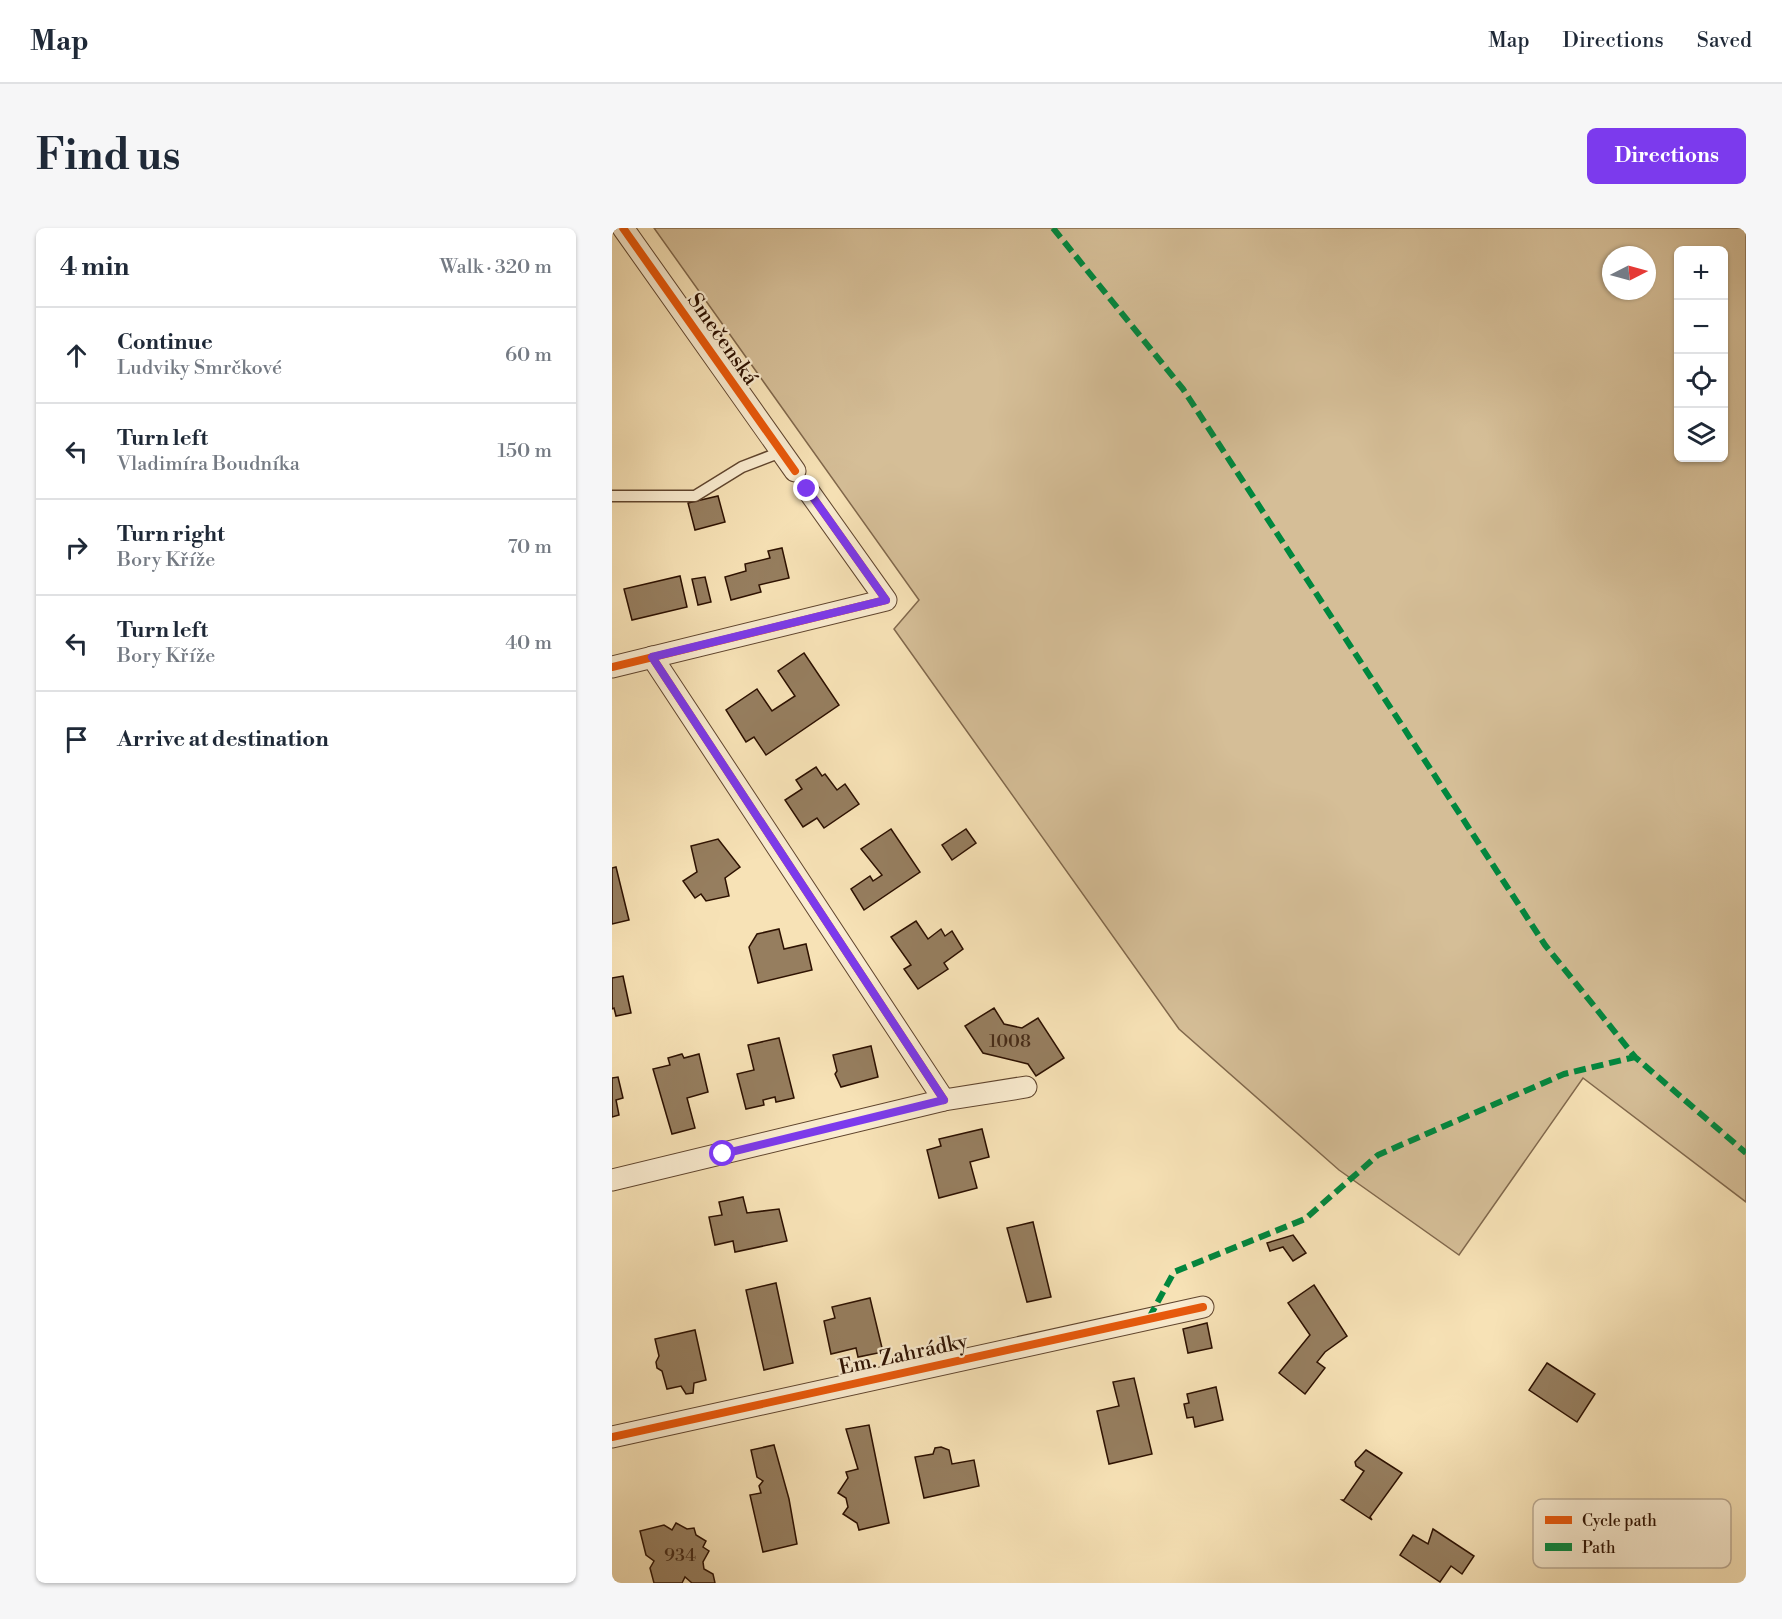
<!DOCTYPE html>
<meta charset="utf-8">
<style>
body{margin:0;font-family:"Libre Bodoni",serif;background:#f6f6f7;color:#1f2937}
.controls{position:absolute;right:18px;top:18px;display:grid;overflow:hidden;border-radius:9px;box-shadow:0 2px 4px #0004}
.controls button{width:54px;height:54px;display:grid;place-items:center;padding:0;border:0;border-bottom:2px solid #e0e1e3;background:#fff;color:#1f2937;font:30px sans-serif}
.compass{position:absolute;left:990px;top:18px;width:54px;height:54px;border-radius:50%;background:#fff;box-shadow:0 2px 4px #0004;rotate:84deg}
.stop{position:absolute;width:18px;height:18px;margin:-14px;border:4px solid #7c3aed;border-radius:50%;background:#fff}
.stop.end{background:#7c3aed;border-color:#fff;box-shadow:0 2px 6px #0008}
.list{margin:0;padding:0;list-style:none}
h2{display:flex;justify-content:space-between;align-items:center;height:78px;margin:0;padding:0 24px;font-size:26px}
h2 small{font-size:20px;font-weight:400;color:#747a83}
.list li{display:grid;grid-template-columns:39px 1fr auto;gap:18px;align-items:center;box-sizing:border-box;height:96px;padding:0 24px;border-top:2px solid #e0e1e3}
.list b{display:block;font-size:22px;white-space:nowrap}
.list p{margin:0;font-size:20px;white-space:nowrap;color:#747a83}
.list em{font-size:20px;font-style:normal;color:#747a83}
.icon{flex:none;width:33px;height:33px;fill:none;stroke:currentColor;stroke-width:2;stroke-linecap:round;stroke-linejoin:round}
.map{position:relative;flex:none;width:1134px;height:1355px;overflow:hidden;border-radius:9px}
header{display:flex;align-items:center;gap:36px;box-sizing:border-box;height:84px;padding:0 30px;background:#fff;border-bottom:2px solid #e0e1e3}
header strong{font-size:28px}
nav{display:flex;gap:33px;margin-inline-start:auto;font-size:21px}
.intro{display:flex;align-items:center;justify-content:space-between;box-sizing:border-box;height:144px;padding:0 36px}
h1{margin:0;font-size:42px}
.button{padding:15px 27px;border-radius:9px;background:#7c3aed;color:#fff;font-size:21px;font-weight:700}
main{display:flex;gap:36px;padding:0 36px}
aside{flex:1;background:#fff;border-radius:9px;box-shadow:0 2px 4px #0004}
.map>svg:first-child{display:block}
.green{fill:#d5be97;stroke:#81684c;stroke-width:1.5;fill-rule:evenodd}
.building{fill:#967e5f;stroke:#2d1101;stroke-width:1.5}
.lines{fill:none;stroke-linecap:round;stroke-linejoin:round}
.service-casing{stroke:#60452e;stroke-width:13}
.minor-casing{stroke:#60452e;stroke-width:23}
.service{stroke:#faecd0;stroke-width:10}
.minor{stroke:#faecd0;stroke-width:21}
.quiet{stroke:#00873e;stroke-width:6;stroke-dasharray:12 6;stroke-linecap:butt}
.cycleway-casing{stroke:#faecd0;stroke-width:11}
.cycleway{stroke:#e8590c;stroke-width:8}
.route{stroke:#7c3aed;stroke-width:8}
.labels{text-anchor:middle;stroke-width:4.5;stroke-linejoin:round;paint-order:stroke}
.number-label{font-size:18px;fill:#472c18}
.street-label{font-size:21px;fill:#2d1101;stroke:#faecd0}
.key{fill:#faecd0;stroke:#bcaa92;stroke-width:1.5}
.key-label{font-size:16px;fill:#2d1101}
</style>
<header>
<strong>Map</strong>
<nav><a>Map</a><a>Directions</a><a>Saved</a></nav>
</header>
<div class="intro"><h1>Find us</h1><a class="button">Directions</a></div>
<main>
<aside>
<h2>4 min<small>Walk · 320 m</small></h2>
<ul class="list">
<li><svg class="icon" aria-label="ahead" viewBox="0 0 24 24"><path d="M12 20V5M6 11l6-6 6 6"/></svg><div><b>Continue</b><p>Ludviky Smrčkové</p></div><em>60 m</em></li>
<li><svg class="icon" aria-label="left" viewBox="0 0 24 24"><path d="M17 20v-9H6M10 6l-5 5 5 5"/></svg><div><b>Turn left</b><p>Vladimíra Boudníka</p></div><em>150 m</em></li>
<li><svg class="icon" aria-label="right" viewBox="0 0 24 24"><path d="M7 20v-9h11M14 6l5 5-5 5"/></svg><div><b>Turn right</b><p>Bory Kříže</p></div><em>70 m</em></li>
<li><svg class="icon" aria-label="left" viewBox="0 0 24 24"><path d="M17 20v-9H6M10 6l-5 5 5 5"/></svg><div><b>Turn left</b><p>Bory Kříže</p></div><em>40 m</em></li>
<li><svg class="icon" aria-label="arrive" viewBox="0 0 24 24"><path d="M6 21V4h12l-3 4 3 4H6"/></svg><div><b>Arrive at destination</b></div></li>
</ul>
</aside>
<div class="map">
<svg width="1134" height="1355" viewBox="0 0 1134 1355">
<rect width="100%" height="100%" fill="#f7e2b6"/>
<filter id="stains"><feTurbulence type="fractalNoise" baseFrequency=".00333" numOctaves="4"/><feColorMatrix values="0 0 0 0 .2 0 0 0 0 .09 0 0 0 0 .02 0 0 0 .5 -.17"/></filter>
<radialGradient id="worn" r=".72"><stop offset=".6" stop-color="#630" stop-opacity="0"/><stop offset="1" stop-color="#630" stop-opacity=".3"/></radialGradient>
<!-- green -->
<path class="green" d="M42 0H1134V974L971 850 847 1027 727 942 567 801 282 401 307 372ZM1066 22H1112V230H1066ZM999 27H1035V63H999Z"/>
<!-- building -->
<g class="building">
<path d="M106 268 113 294 83 302 76 275Z"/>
<path d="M170 320 177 350 147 357 149 364 119 372 113 349 134 343 133 336 158 330 156 323Z"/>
<path d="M68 348 75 379 20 392 12 361Z"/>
<path d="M93 349 99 374 86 377 80 351Z"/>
<path d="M192 425 227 477 154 527 142 509 134 514 114 482 145 461 160 483 183 468 166 443Z"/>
<path d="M204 539 210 548 213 546 225 562 233 556 247 576 212 600 205 590 191 599 173 572 190 561 184 552Z"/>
<path d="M279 601 308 644 252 682 239 661 258 648 261 653 270 647 249 621Z"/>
<path d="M354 601 364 615 340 632 330 617Z"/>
<path d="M106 611 128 639 113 650 117 668 94 673 89 666 83 670 71 653 85 644 79 618Z"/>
<path d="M4 639 17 692 0 696V640Z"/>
<path d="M304 693 316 711 329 701 333 708 340 703 351 721 332 735 336 741 306 761 292 741 299 737 279 709Z"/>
<path d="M167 701 172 721 194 716 200 742 146 755 137 719 145 706Z"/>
<path d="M11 748 19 785 4 788 2 780 0 781V750Z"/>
<path d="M382 780 392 796 410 800 426 790 452 830 424 848 416 836 371 825 353 798Z"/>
<path d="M167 810 182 870 164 874 163 869 151 872 152 877 134 881 125 846 142 842 136 817Z"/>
<path d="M259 818 266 849 229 859 223 846 225 843 221 827Z"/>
<path d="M70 826 72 830 87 826 96 864 75 870 83 900 60 906 41 841 58 837 56 830Z"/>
<path d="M6 849 11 870 4 872 7 887 0 889V850Z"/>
<path d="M370 901 377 929 358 934 365 960 327 970 315 922 329 918 327 911Z"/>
<path d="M131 969 135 985 167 981 175 1013 123 1024 121 1013 103 1017 97 989 110 987 107 974Z"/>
<path d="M421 994 439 1069 415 1074 395 1000Z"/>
<path d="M681 1007 694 1025 681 1033 671 1019 658 1023 655 1015Z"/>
<path d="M164 1055 181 1135 152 1142 134 1062Z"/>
<path d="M702 1057 735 1108 713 1124 705 1134 713 1140 693 1166 667 1145 698 1107 676 1075Z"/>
<path d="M258 1070 271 1124 246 1129 244 1120 219 1126 212 1093 223 1090 220 1079Z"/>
<path d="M595 1095 600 1120 576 1125 571 1101Z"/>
<path d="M83 1102 94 1152 82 1155 81 1165 74 1166 69 1158 55 1161 50 1143 45 1140 44 1134 47 1128 43 1111Z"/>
<path d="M935 1135 983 1166 965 1194 917 1162Z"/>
<path d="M522 1150 540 1226 497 1236 485 1183 507 1178 501 1154Z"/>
<path d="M604 1159 611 1192 583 1199 581 1189 575 1190 572 1176 577 1175 575 1166Z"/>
<path d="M257 1197 277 1295 247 1302 245 1295 231 1286 236 1279 234 1270 226 1265 236 1250 234 1244 246 1241 234 1201Z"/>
<path d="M162 1217 177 1271 185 1316 151 1324 138 1267 149 1265 147 1258 151 1253 145 1249 139 1222Z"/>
<path d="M329 1219 337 1222 340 1236 362 1232 367 1258 312 1270 303 1229 321 1226 323 1220Z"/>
<path d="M754 1222 790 1245 758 1289 760 1292 730 1272H732L752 1243 744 1238 743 1234Z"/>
<path d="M64 1295 75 1301 82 1300 84 1307 94 1313 91 1319 97 1323 91 1334 92 1341 101 1346 103 1355H80L73 1349 70 1355H42L38 1340 42 1333 34 1327 28 1303 52 1297 60 1302Z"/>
<path d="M821 1301 862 1328 850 1346 839 1338 828 1354 788 1327 801 1307 816 1316Z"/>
</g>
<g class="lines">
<!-- service casing -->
<g class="service-casing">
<path id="service" d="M0 268H83L130 239 169 224"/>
</g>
<!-- minor casing -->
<g class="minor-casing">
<g id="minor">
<path d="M11 0 183 243"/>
<path d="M40 429 332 872"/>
<path d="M0 439 274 372 195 261"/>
<path d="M0 952 332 872 414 859"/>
<path d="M0 1209 591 1079"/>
</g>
</g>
<!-- service -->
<use href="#service" class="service"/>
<!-- minor -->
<use href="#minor" class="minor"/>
<!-- quiet -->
<g class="quiet">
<path d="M441 0 571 161 933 717 1023 829 1134 925"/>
<path d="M537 1090 562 1044 693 991 766 927 952 846 1023 829"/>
</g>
<!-- cycleway casing -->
<g class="cycleway-casing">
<g id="cycleway">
<path d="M11 0 183 243"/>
<path d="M40 429 332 872"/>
<path d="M0 439 274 372 195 261"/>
<path d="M0 1209 591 1079"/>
</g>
</g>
<!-- cycleway -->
<use href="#cycleway" class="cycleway"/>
</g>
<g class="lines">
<!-- route -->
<path class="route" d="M111 926 332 872 40 429 274 372 195 261"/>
</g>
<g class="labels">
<!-- number labels -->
<g class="number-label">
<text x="398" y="819">1008</text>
<text x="68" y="1333">934</text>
</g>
<!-- street labels -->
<g class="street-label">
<text transform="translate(111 111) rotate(55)" y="7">Smečenská</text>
<text transform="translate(291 1126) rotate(-12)" y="7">Em. Zahrádky</text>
</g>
</g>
<!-- legend -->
<rect x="921" y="1271" width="198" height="69" rx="9" class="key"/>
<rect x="933" y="1288" width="27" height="8" fill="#e8590c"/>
<rect x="933" y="1315" width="27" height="8" fill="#00873e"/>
<g class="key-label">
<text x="970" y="1298">Cycle path</text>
<text x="970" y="1325">Path</text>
</g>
<rect width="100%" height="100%" filter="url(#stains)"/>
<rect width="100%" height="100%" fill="url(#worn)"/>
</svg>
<div class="controls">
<button>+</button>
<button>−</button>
<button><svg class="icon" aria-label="locate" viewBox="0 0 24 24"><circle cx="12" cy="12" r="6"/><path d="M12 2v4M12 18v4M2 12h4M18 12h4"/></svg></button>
<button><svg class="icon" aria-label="layers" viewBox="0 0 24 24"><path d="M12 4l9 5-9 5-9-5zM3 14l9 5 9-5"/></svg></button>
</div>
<svg class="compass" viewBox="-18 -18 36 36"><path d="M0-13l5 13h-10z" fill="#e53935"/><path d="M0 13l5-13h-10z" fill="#747a83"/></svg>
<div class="stop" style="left:111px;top:926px"></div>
<div class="stop end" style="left:195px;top:261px"></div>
</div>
</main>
